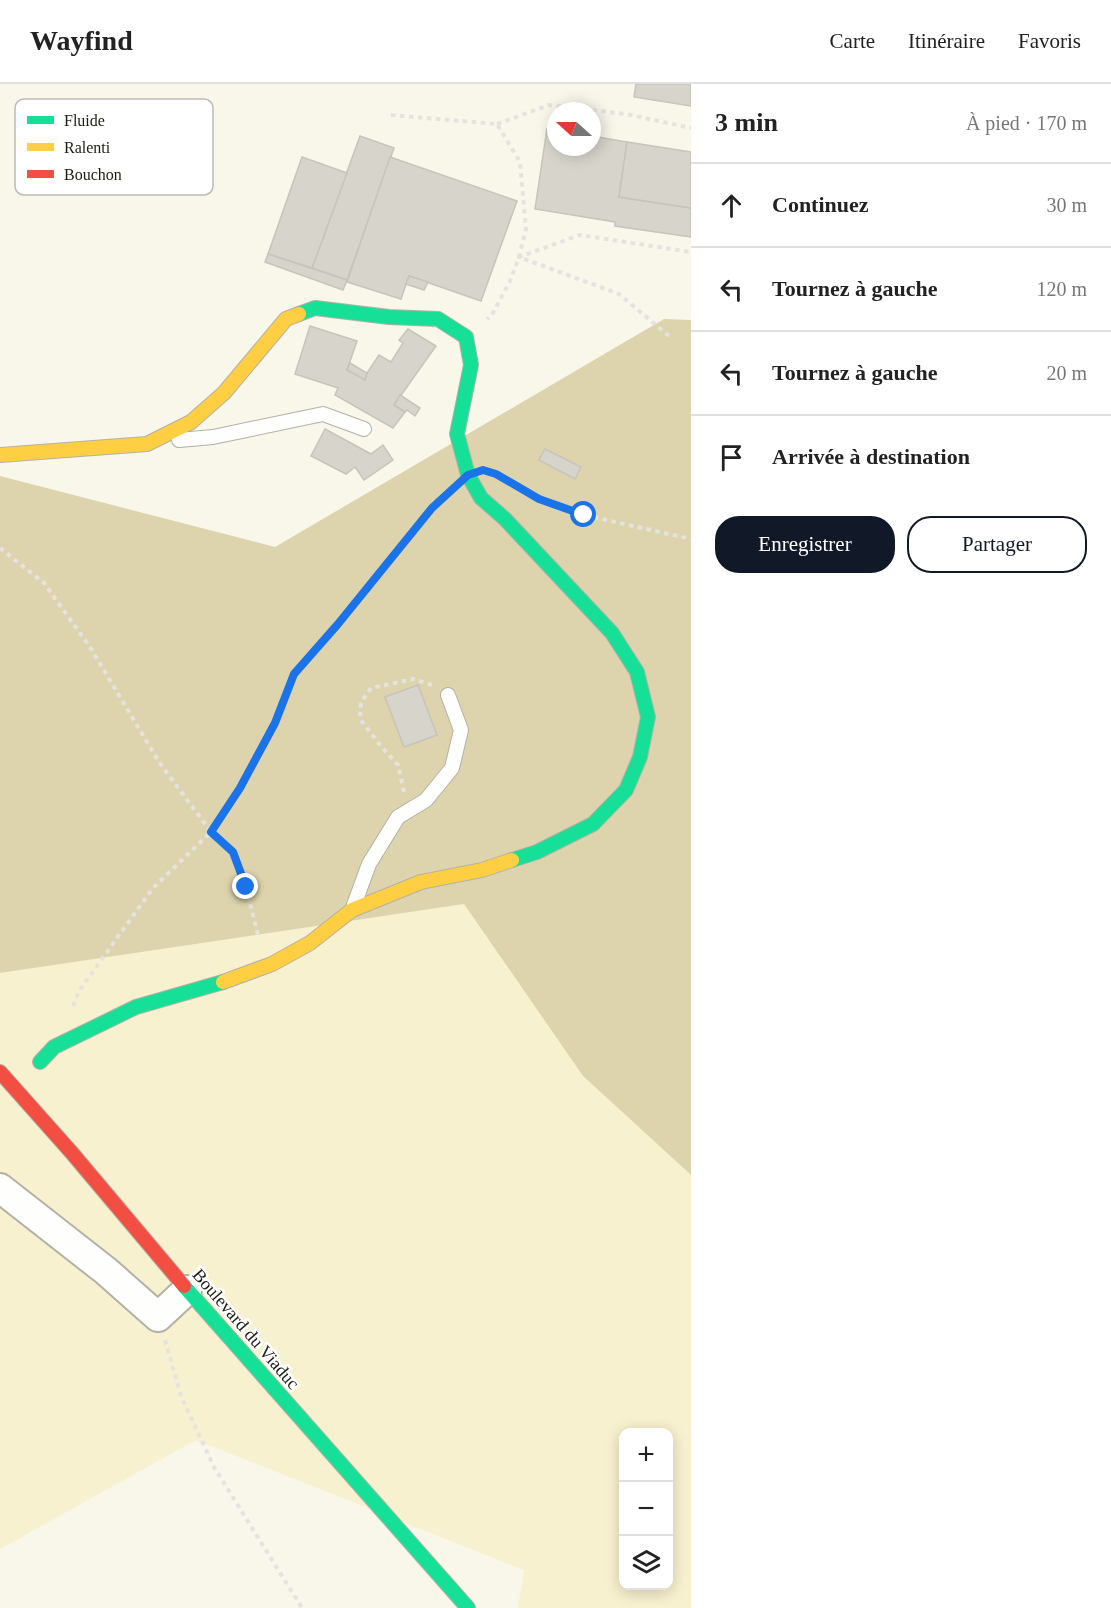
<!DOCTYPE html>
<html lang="fr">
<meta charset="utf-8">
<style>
body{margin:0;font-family:"Times New Roman",serif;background:#f6f6f6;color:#222}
.controls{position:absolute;right:18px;bottom:18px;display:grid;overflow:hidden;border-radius:12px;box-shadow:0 3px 15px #0003}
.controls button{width:54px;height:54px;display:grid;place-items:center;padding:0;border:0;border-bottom:2px solid #e0e0e0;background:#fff;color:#222;font:30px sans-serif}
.compass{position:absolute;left:547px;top:18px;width:54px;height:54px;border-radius:50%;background:#fff;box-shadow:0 3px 15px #0003;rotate:291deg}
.stop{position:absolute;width:18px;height:18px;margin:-14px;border:4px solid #1a73e8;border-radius:50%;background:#fff}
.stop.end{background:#1a73e8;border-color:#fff;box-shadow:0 2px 6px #0008}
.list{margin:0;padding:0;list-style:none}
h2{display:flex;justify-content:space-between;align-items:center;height:78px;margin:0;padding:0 24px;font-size:26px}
h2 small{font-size:20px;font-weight:400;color:#767676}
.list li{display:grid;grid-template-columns:39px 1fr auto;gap:18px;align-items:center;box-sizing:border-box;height:84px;padding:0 24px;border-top:2px solid #e0e0e0}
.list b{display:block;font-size:22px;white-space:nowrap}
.list em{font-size:20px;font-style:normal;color:#767676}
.actions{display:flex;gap:12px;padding:18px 24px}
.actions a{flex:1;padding:14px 0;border:2px solid #111827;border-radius:24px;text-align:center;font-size:21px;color:#111827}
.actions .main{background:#111827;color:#fff}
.icon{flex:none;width:33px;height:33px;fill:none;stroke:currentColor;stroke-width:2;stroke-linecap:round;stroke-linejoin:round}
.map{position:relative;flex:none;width:691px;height:1524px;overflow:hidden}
header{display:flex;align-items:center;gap:36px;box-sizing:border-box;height:84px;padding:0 30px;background:#fff;border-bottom:2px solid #e0e0e0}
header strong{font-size:28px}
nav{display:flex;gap:33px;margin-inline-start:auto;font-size:21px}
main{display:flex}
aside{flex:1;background:#fff}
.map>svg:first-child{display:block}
.green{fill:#f8f1cf;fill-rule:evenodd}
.forest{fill:#ddd4ad}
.building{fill:#d7d4cb;stroke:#c6c4bb;stroke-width:1.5}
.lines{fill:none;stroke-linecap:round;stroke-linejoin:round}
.lane-casing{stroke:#b3b1a7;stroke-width:16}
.street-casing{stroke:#b3b1a7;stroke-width:32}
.fast-casing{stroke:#b3b1a7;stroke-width:16}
.slow-casing{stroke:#b3b1a7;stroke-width:16}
.jam-casing{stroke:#b3b1a7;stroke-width:16}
.path{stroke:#e4e3e0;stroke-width:4;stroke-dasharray:4.5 4.5;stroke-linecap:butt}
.lane{stroke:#fefefc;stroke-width:14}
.street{stroke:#fefefc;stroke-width:28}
.fast{stroke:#16e098;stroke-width:14}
.slow{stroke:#ffcf43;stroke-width:14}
.jam{stroke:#f24e42;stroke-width:14}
.route{stroke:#1a73e8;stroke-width:8}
.labels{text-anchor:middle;stroke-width:5;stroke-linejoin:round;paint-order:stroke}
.street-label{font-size:18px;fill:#1c1b13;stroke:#fff}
.key{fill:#fff;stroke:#bbbbb8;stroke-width:1.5}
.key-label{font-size:16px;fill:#1c1b13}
</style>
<header>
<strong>Wayfind</strong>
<nav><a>Carte</a><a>Itinéraire</a><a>Favoris</a></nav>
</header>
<main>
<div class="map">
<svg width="691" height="1524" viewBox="0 0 691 1524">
<rect width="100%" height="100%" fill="#f9f6ea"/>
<!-- green -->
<path class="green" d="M464 820 583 992 691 1091V1524H518L524 1486 196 1356 0 1465V889ZM624 1348H668V1502H624Z"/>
<!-- forest -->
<path class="forest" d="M664 235 691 236V1091L583 992 464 820 0 889V392L275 463Z"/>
<!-- building -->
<g class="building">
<path d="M636 0H691V22L634 13Z"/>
<path d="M547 45 556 47V63H592V52L627 58 619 113 691 124V153L615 142V138L535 125Z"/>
<path d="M360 52 394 64 347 196 312 184Z"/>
<path d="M627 58 691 68V124L619 113Z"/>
<path d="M302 73 347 89 312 184 268 170Z"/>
<path d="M390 73 517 117 481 217 409 192 401 215 347 198Z"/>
<path d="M268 170 347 196 343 206 265 178Z"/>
<path d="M409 192 428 198 424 206 406 200Z"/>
<path d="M310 242 357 257 347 286 365 296 367 289 379 271 391 278 403 259 399 256 408 245 436 262 394 321 405 328 393 344 335 311 338 304 295 290Z"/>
<path d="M350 279 367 289 365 296 347 286Z"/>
<path d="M400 311 420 324 415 332 407 326 405 328 394 321Z"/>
<path d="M325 345 371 370 383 361 393 376 364 396 355 383 346 390 311 372Z"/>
<path d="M545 365 581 383 575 395 539 376Z"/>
<path d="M418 601 437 651 404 663 385 613Z"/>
</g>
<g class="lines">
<!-- lane casing -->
<g class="lane-casing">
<g id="lane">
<path d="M179 356 213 353 323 330 364 345"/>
<path d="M354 821 369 780 398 733 426 716 452 684 461 646 448 611"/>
</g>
</g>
<!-- street casing -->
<g class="street-casing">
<path id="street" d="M0 1104 106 1187 158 1233 187 1206"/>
</g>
<!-- fast casing -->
<g class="fast-casing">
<g id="fast">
<path d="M299 230 315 224 389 233 438 235 466 253 471 281 457 350 468 391 481 414 505 435 612 549 637 588 648 633 640 673 626 706 593 740 537 768 512 776"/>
<path d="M40 978 54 963 136 923 223 898"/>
<path d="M184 1202 468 1524"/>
</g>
</g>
<!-- slow casing -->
<g class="slow-casing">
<g id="slow">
<path d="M0 371 147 360 191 338 224 309 286 235 299 230"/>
<path d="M223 898 272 880 310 859 352 826 421 798 482 786 512 776"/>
</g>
</g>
<!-- jam casing -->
<g class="jam-casing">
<path id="jam" d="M0 988 72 1069 184 1202"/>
</g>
<!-- path -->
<g class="path">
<path d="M391 31 497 40 520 78 526 145 519 173 510 197 492 231 487 235"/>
<path d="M497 40 549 21 626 30 691 44"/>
<path d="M669 252 619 210 519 173 580 151 691 168"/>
<path d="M511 399 539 415 584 431 691 455"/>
<path d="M0 464 44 499 90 563 159 678 211 748 233 768 246 803 259 855"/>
<path d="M404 708 398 681 380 661 360 635 361 618 371 604 414 595 432 601"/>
<path d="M73 922 79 907 153 804 211 748 240 704 275 638 294 590 338 540 432 424 446 411"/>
<path d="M165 1256 181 1312 214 1383 302 1524"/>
</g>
<!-- lane -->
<use href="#lane" class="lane"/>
<!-- street -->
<use href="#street" class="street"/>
<!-- fast -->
<use href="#fast" class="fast"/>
<!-- slow -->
<use href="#slow" class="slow"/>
<!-- jam -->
<use href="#jam" class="jam"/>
</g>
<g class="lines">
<!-- route -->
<path class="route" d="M246 803 233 768 211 748 240 704 275 639 294 590 338 540 432 424 468 391 483 386 496 390 539 415 584 431"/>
</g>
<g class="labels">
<!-- street labels -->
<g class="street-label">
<text transform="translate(246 1245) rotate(49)" y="6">Boulevard du Viaduc</text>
</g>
</g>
<!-- legend -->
<rect x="15" y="15" width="198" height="96" rx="9" class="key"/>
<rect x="27" y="32" width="27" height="8" fill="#16e098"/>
<rect x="27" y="59" width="27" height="8" fill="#ffcf43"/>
<rect x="27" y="86" width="27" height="8" fill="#f24e42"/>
<g class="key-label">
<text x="64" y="42">Fluide</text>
<text x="64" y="69">Ralenti</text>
<text x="64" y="96">Bouchon</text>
</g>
</svg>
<div class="controls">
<button>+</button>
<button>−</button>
<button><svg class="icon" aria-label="layers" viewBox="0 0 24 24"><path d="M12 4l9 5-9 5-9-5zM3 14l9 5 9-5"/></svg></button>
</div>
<svg class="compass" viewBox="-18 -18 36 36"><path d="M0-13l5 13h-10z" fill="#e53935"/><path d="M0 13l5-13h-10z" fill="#767676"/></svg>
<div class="stop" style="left:584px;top:431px"></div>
<div class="stop end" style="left:246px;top:803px"></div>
</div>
<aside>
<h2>3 min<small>À pied · 170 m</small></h2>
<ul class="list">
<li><svg class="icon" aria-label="ahead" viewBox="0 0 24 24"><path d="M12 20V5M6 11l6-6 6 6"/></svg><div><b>Continuez</b></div><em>30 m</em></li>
<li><svg class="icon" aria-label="left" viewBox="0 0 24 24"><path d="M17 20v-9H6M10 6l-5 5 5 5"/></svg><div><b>Tournez à gauche</b></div><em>120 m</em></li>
<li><svg class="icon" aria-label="left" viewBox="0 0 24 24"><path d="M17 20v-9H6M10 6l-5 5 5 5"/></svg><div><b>Tournez à gauche</b></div><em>20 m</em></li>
<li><svg class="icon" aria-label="arrive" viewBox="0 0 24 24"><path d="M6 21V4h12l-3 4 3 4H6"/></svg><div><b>Arrivée à destination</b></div></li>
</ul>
<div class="actions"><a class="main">Enregistrer</a><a>Partager</a></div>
</aside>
</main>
